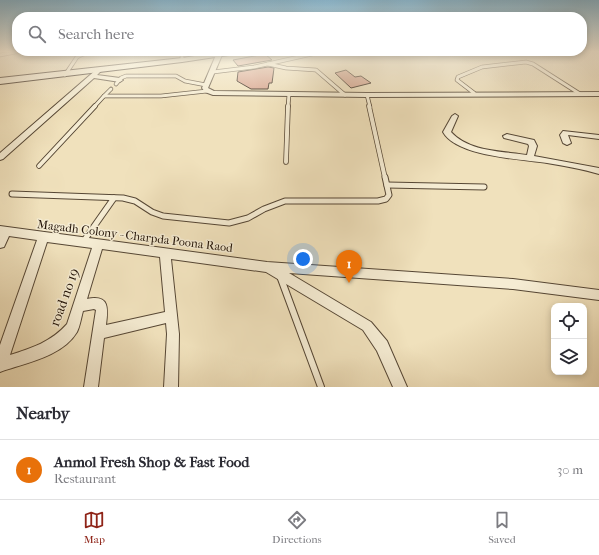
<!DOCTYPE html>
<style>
body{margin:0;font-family:"IM FELL French Canon",serif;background:#f7f7f7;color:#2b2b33}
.controls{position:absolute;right:12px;bottom:12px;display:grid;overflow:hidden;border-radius:8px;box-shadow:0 2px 6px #0003}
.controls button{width:36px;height:36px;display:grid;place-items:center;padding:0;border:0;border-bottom:1px solid #e1e1e2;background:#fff;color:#2b2b33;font:20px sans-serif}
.you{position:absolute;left:303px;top:259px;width:14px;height:14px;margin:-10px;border:3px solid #fff;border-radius:50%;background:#1a73e8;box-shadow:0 0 0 6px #1a73e833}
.badge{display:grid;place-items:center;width:26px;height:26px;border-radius:50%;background:#8f2418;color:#fff;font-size:13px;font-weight:700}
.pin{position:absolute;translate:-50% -33px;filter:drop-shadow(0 1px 2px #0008)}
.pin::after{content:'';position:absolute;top:21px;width:14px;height:12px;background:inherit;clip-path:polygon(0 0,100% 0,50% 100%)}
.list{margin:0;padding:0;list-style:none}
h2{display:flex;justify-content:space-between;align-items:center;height:52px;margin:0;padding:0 16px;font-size:17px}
h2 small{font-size:13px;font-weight:400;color:#7c7c81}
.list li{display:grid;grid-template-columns:26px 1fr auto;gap:12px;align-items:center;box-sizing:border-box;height:60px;padding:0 16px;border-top:1px solid #e1e1e2}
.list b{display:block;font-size:15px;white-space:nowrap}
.list p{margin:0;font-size:13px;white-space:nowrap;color:#7c7c81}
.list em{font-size:13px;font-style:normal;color:#7c7c81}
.icon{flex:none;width:22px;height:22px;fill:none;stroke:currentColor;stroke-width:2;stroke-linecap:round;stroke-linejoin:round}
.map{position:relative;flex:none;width:599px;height:387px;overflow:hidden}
.search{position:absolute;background:#fff;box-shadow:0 2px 6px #0003;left:12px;right:12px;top:12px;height:44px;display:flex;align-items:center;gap:10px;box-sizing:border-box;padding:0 14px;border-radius:16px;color:#7c7c81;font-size:15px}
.sheet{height:112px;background:#fff}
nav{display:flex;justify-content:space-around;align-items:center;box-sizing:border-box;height:56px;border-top:1px solid #e1e1e2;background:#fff;font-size:11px;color:#7c7c81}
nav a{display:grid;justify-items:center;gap:2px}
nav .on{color:#8f2418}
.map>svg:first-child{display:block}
.building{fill:#d6a08c;stroke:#231408}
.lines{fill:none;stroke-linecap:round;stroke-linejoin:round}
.service-far3-casing{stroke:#564735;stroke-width:4.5}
.service-far2-casing{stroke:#564735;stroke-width:5.5}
.service-far1-casing{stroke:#564735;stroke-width:7}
.service-casing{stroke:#564735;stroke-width:8}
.minor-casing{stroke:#564735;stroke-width:2}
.secondary-casing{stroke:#231408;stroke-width:2}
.service-far3{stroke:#f5ecd3;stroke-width:3}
.service-far2{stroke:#f5ecd3;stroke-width:4}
.service-far1{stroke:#f5ecd3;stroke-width:5}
.service{stroke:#f5ecd3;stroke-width:6}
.minor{fill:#f5ecd3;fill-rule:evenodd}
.secondary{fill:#f5ecd3;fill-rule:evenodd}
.labels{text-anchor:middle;stroke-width:3;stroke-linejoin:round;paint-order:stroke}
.street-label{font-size:12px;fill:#231408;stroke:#f5ecd3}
.near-street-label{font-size:14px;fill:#231408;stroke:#f5ecd3}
</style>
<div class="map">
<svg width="599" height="387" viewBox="0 0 599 387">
<rect width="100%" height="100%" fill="#f0e1bc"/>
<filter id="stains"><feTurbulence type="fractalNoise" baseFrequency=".005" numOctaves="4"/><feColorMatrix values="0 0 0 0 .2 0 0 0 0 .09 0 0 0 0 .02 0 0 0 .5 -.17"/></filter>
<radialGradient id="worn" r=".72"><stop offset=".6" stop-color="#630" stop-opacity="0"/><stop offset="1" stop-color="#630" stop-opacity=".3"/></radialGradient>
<!-- building -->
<g class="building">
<path d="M265 54 272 60 238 66 233 60Z"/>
<path d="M268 67 274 68 272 83H269L268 89H251L237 81 238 72Z"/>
<path d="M346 70 355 77 361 76 371 83 351 88 335 73Z"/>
</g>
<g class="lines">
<!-- service-far3 casing -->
<g class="service-far3-casing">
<g id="service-far3">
<path d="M182 51V60"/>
<path d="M0 55 20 51"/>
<path d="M268 64 286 68 316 70 345 95"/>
<path d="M213 72 254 67 321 52"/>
<path d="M65 75 77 57 90 51"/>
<path d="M116 84 121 78 126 76H176L185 81 206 85"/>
<path d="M474 93 457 80 458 77 482 67 526 62 533 64 580 94"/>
<path d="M367 95 370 107"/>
<path d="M104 96 111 89"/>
<path d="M94 107 104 96H161L207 91"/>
<path d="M288 107 289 94"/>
</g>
</g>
<!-- service-far2 casing -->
<g class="service-far2-casing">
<g id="service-far2">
<path d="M369 106 385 178"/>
<path d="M286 162 288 106"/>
<path d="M39 166 95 106"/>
</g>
</g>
<!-- service-far1 casing -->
<g class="service-far1-casing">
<g id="service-far1">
<path d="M387 185 484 187"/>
<path d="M12 194 123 198 135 201 152 212 163 216 229 223 248 218 264 209 285 201H378L386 199 389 195 385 177"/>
<path d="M83 242 114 198"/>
</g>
</g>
<!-- service casing -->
<g class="service-casing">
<path id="service" d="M280 276 321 387"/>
</g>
<!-- minor casing -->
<g class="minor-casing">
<g id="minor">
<path d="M539 51H547L544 53Z"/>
<path d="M219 53 222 55 208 88 214 91 367 93 599 92V96L367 97 213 95 205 92 202 88 216 55Z"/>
<path d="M97 69 102 70 97 75 120 78 123 80 120 82 94 78 3 159 0 160V153Z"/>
<path d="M455 114 458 116 451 132C469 152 502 151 527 155L529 146 528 144 504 138 503 136 507 134 534 140 537 146 534 156 599 168V174C582 169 565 166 547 163 522 159 457 157 443 132L452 116Z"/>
<path d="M563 131 599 135V139L568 135 571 143 567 145 563 143 560 135Z"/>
<path d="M0 226 267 262 513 279 599 290V300L513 289 289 273 371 322 387 341 407 387H393L377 351 363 330 266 272 171 259 179 334 178 387H164L167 334 166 323 104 338 98 387H84L96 310 94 309 83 311C81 318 80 326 77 332 62 357 25 363 0 372V345L37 240 9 236 4 247 0 248ZM47 242 92 248 67 324C51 342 32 348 10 355ZM102 249 160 257 165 312 106 325C108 309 110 294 87 299Z"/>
</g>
</g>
<!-- secondary casing -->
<g class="secondary-casing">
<path id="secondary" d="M227 51H246L242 53 182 62 0 84V78L182 58Z"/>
</g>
<!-- service-far3 -->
<use href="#service-far3" class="service-far3"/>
<!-- service-far2 -->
<use href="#service-far2" class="service-far2"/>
<!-- service-far1 -->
<use href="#service-far1" class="service-far1"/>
<!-- service -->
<use href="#service" class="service"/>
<!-- minor -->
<use href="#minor" class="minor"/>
<!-- secondary -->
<use href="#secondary" class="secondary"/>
</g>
<!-- sky -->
<linearGradient id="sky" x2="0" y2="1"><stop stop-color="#89b8d1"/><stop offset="0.49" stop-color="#f8f2e1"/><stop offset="1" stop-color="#f8f2e1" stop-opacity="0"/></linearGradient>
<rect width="599" height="105" fill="url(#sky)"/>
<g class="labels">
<!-- street labels -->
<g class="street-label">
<text transform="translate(135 236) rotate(7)" y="4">Magadh Colony - Charpda Poona Raod</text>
</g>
<!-- near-street labels -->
<g class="near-street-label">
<text transform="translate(64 297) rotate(-70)" y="5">road no 19</text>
</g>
</g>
<rect width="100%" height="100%" filter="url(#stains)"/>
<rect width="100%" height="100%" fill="url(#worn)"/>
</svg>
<div class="controls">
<button><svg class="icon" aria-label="locate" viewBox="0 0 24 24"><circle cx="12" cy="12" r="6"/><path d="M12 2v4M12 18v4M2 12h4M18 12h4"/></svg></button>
<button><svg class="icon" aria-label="layers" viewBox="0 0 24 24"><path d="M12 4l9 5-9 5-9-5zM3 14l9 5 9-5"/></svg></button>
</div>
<div class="you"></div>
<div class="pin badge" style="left:349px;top:283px;background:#e8710a">1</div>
<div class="search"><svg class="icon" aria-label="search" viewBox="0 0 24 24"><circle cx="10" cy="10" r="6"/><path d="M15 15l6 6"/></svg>Search here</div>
</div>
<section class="sheet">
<h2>Nearby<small></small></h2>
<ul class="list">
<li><span class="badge" style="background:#e8710a">1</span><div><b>Anmol Fresh Shop &amp; Fast Food</b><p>Restaurant</p></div><em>30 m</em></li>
</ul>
</section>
<nav>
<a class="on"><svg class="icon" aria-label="map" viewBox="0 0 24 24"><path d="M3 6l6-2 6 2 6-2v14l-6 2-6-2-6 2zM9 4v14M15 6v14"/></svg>Map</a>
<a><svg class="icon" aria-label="directions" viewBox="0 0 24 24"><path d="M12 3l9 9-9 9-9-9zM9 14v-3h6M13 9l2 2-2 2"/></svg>Directions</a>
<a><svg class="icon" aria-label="saved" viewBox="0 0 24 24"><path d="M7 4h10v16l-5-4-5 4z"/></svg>Saved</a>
</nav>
